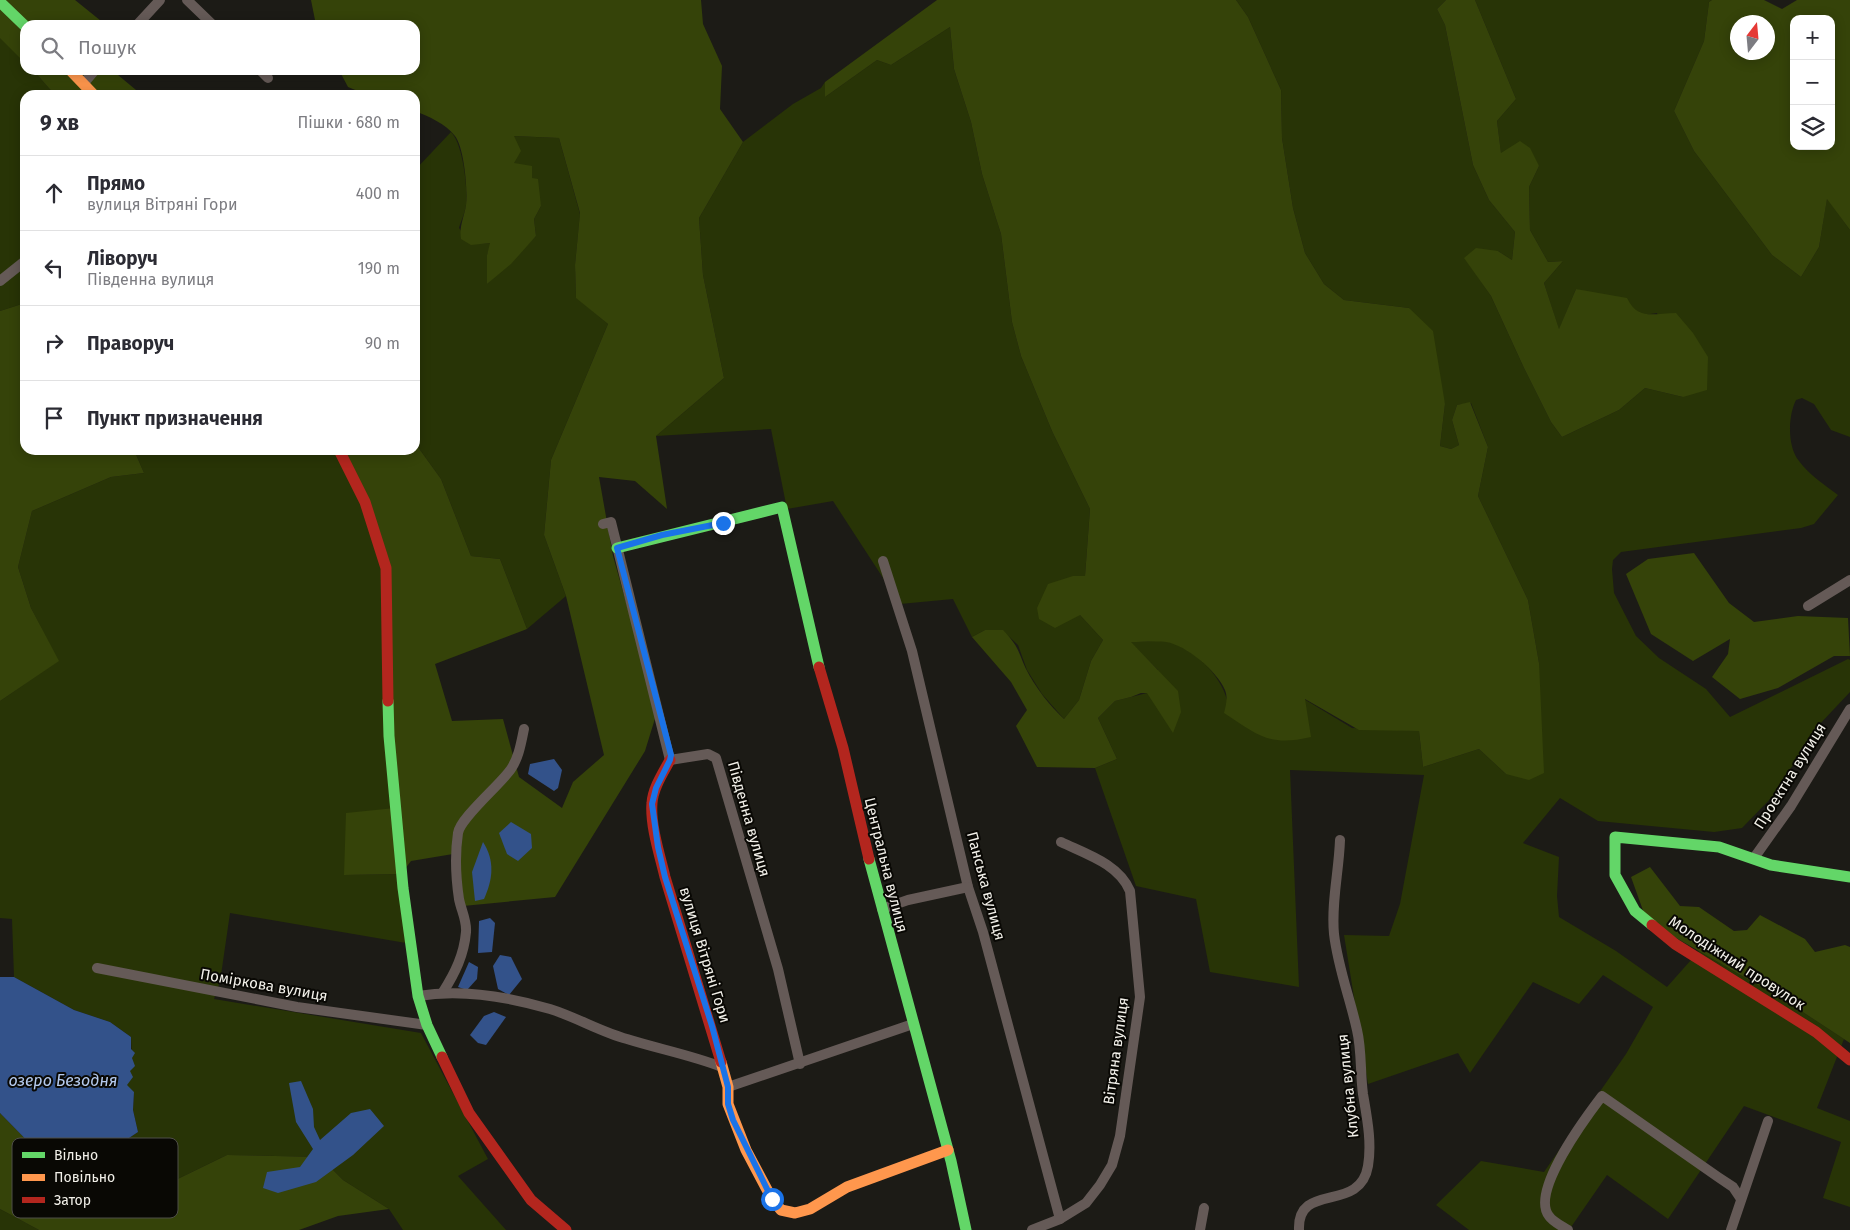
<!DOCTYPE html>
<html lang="uk">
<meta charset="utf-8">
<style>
body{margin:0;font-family:"Fira Sans",sans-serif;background:#f2f2f3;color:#2b2b33}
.controls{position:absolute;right:15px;top:15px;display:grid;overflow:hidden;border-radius:10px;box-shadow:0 2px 12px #0003}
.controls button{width:45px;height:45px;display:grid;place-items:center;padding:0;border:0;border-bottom:1px solid #e1e1e2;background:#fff;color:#2b2b33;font:25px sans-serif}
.compass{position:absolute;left:1730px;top:15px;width:45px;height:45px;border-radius:50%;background:#fff;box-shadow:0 2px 12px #0003;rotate:16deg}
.stop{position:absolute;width:15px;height:15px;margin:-11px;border:4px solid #1a73e8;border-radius:50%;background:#fff}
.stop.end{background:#1a73e8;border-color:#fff;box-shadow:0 1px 5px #0008}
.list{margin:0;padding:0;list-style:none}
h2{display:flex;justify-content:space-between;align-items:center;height:65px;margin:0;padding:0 20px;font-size:21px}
h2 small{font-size:16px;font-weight:400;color:#7c7c81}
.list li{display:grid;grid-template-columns:32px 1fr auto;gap:15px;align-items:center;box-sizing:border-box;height:75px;padding:0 20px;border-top:1px solid #e1e1e2}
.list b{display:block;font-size:19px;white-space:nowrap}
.list p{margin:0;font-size:16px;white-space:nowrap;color:#7c7c81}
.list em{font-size:16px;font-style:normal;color:#7c7c81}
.icon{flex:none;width:28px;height:28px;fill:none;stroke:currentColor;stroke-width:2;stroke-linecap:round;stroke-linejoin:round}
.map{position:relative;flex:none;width:1850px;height:1230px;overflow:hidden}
.search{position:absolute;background:#fff;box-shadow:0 2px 12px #0003;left:20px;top:20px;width:400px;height:55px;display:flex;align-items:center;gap:12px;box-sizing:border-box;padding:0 18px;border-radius:15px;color:#7c7c81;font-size:19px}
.panel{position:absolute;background:#fff;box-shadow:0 2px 12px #0003;left:20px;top:90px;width:400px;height:365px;border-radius:15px}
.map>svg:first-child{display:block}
.green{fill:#283406}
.forest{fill:#354309;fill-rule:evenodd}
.water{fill:#33528a}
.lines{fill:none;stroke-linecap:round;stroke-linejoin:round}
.street{stroke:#655a57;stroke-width:10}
.fast{stroke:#63d668;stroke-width:11}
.slow{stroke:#ff974d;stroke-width:11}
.jam{stroke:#b3261e;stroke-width:11}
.route{stroke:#1a73e8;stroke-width:6}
.labels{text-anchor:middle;stroke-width:4;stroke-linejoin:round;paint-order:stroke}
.street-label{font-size:15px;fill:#f2f0e9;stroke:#090804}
.water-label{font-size:16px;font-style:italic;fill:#b5caee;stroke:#090804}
.key{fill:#090804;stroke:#4f4e49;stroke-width:1}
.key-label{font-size:14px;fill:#f2f0e9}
</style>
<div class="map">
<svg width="1850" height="1230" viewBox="0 0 1850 1230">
<rect width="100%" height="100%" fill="#1c1b16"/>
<!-- green -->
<g class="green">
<path d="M1236 0H1446L1437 9 1445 25 1473 165 1489 200 1515 232 1512 260 1498 251 1465 258 1491 296 1524 368 1551 422 1562 437 1619 410 1645 388 1683 397 1657 313 1643 315 1632 308 1576 289 1559 330 1544 283 1563 261 1548 262 1530 230 1529 187 1539 166 1501 154 1497 121 1516 99 1475 0H1712L1709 2 1704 41 1674 111 1694 151 1772 255 1801 277 1819 247 1827 198 1850 230V437L1831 430 1814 404 1802 398 1796 400C1788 416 1787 446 1799 461 1809 475 1825 485 1838 495L1814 524 1801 528 1621 552 1613 560 1612 569 1614 593 1636 636 1659 658 1706 689 1730 717 1848 659 1850 660V692L1818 726 1773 796 1742 828 1714 832 1598 821 1560 798 1523 843 1559 857 1557 896 1559 917 1616 951 1667 987 1699 951 1789 1003 1844 1039 1817 1108 1850 1121V1207L1823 1198 1841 1142 1744 1106 1668 1219 1607 1175 1569 1230H1469L1436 1205 1481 1161 1544 1172 1626 1054 1653 1007 1603 975 1579 1004 1533 982 1470 1073 1458 1053 1368 1084 1344 935 1389 936 1400 904 1424 775 1290 770 1299 987 1210 972 1196 899 1136 886 1095 768 1117 759 1098 718 1115 701 1147 693 1158 670 1130 642C1142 642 1157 640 1169 642 1194 649 1221 675 1227 700L1304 699 1352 728 1419 731 1423 767 1479 749 1506 774 1539 663 1528 600 1478 496 1488 447 1471 403 1457 405 1452 420 1459 445 1451 449 1440 446 1445 404 1409 308 1344 300 1324 284 1305 253 1293 208 1282 138 1281 90 1248 17Z"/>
<path d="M950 27 954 69 971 122 982 174 1001 234 1012 322 1021 356 1052 431 1090 509 1085 576H1073L1080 615 1103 640 1091 661 1079 700 1064 719 1042 694 1027 670 1018 645 1002 630H985L972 637 953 599 900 604 833 501 787 509 771 429 656 436 724 378 703 275 699 218 743 142 793 104 821 88 825 82V97L877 60 891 65Z"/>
<path d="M0 37 25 62V70H33L55 95H25V303L0 311Z"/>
<path d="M451 132C463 144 468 188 466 205 465 213 461 221 459 228L471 244 491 243 487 255V284L536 236 534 219 541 206 532 178 513 163 514 136 559 138 580 214 575 265 576 297 608 324 551 460 544 535 566 596 527 629 500 559 471 556 441 479 415 443V170Z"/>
<path d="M134 450H339L386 568 395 808 344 875 401 874 406 943 230 913 220 982 214 999 421 1033 488 1159 458 1176 506 1230H403L389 1209 343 1180 320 1157 227 1155 153 1191 126 1183 129 1172 123 1162 128 1151 126 1140 138 1132 133 1110 134 1093 126 1085 132 1058 131 1037 110 1022 74 1010 14 977 12 919 0 918V701L58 661 31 608 18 567 32 511 111 477 144 473Z"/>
<path d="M0 1209 39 1230H0Z"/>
</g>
<!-- forest -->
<g class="forest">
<path d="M0 0H75L106 25H25V63L0 38Z"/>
<path d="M311 0H701L703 24 722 66 720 109 743 142 699 218 703 275 724 378 656 436 667 509 635 481 599 477 613 556 657 712 645 751 555 897 463 906 453 854 411 861 401 874 344 875 346 813 395 808 386 568 339 450H415V443L441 479 471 556 500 559 527 629 435 664 452 721 503 719 519 777 562 808 573 782 604 755 566 596 544 535 551 460 608 324 576 298 575 265 580 213 559 138 514 136 521 151 514 163 532 166V178L538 179 541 206 534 219 536 236 511 264 487 284V255L490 243 471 245 461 239C459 226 464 218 466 205 468 190 464 147 455 136 445 123 429 117 415 111V95H380L371 91 365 94 348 87 339 70H415V25H316Z"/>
<path d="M937 0H1236L1248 17 1281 90 1282 138 1293 208 1305 253 1324 284 1344 300 1409 308 1433 331 1445 404 1440 446 1451 449 1459 445 1452 420 1457 405 1470 402 1488 447 1478 496 1528 600 1539 663 1544 773 1529 780 1506 774 1479 749 1423 767 1419 731 1359 730 1305 699 1311 737C1269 747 1258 735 1224 713 1226 705 1228 698 1225 690 1217 671 1186 645 1166 642 1155 641 1142 642 1131 642L1178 691 1181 712 1173 733 1147 693H1141L1131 697 1115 701 1098 718 1117 759 1095 768 1037 767 1016 726 1027 710 1011 682 972 637 985 630H1003C1019 647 1017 649 1026 669 1035 687 1050 706 1064 719L1079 700 1091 661 1103 640 1080 615 1055 628 1039 619 1037 608 1048 584 1073 576H1085L1090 509 1052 431 1021 356 1012 322 1001 234 982 174 971 122 954 69 950 27 891 65 877 60 825 97V82Z"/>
<path d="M1446 0H1475L1516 99 1497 121 1501 153 1520 141 1530 148 1539 166 1529 187 1530 230 1548 262 1563 261 1544 283 1559 329 1576 289 1627 298C1638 321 1654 313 1676 313L1693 333 1708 357 1707 390 1683 397 1645 388 1619 410 1562 437 1551 422 1524 368 1491 296 1464 258 1476 248 1498 251 1512 260 1515 232 1489 200 1473 165 1445 25 1437 9Z"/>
<path d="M1712 0H1764L1782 9 1797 0H1850V230L1827 199 1819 247 1801 277 1772 255 1694 151 1674 111 1704 41 1709 2ZM1794 19H1831V146H1794ZM1738 22H1768V52H1738Z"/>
<path d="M33 70H112L142 95H55Z"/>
<path d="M25 303V450H134L144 473 111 477 32 511 18 567 31 608 59 661 0 701V311Z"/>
<path d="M1694 553 1729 603 1754 622 1798 616 1848 618 1850 656H1834L1778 688 1740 699 1712 677 1728 654 1730 639 1693 661 1651 634 1626 574 1648 559Z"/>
<path d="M1650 867 1680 906 1699 907 1734 931 1747 930 1760 915 1805 939 1815 952 1845 945 1850 947V1043L1789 1003 1657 927 1645 916 1631 877Z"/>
<path d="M0 1113 46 1160 108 1185 126 1183 153 1191 227 1155 320 1157 343 1180 389 1209 338 1216 299 1230H39L0 1209Z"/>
</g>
<!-- water -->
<g class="water">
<path d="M554 759 562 770 558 788 554 791 528 774 530 764Z"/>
<path d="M511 822 531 834 532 848 518 861 507 854 499 833Z"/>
<path d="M483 842C495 861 493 879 484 899L475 901 472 872Z"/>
<path d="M490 918 495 923 492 952 478 953 479 921Z"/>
<path d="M500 955 511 957 522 979 509 995 498 989 493 966Z"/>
<path d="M469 962 478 967 477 979 467 990 458 987Z"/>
<path d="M0 977H14L74 1010 110 1022 131 1037V1049L135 1053 132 1058 135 1066 130 1071 133 1077 127 1085 134 1092 133 1110 138 1132 126 1140 128 1151 123 1162 129 1172 126 1183 108 1185 46 1160 0 1113Z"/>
<path d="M494 1012 506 1017 486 1045 478 1043 470 1035 484 1016Z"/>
<path d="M301 1081 313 1109 314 1127 320 1140 351 1113 370 1109 384 1126 353 1155 316 1182 278 1193 263 1188 267 1172 300 1167 313 1149 296 1122 289 1083Z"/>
</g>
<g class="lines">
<!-- street -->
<g class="street">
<path d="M187 0 213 25"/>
<path d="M137 25 160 0"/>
<path d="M260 70 268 78"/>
<path d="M84 83 95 70"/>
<path d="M0 281 25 261"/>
<path d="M603 524 611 522 670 760 708 754 716 758 778 969 800 1064"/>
<path d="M883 561 912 651 968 887 983 932 1060 1219"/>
<path d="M1808 606 1850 580"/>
<path d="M1754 858 1791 806 1850 709"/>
<path d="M882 909 908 900 968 887"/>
<path d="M97 968 297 1007 427 1025"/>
<path d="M443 992C455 973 464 955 466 932 467 920 461 910 459 899 456 879 455 853 458 833 460 818 500 785 511 769 519 757 521 743 524 729"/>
<path d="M418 996C460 989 509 997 550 1009 576 1017 601 1032 627 1039 659 1049 691 1055 722 1067"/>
<path d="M728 1087 913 1024"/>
<path d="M1032 1230 1060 1219 1086 1203 1100 1185 1112 1165 1120 1136 1140 997 1130 891C1119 864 1086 854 1061 842"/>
<path d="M1200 1230 1204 1208"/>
<path d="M1299 1230C1297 1181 1360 1214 1368 1166 1372 1142 1367 1118 1363 1094 1360 1073 1362 1051 1357 1030 1350 998 1338 968 1334 934 1331 903 1339 871 1340 840"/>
<path d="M1568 1230C1562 1226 1553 1222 1549 1216 1530 1192 1586 1117 1602 1096L1718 1177 1733 1187 1741 1199"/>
<path d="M1731 1230 1768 1121"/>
</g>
<!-- fast -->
<g class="fast">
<path d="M0 2 25 26"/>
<path d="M617 548 782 507 819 667"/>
<path d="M388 701 389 736 403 888 418 996 427 1025 442 1057"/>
<path d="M869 859 951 1161 966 1230"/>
<path d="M1652 925 1635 911 1615 875V837L1719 847 1771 865 1850 877"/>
</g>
<!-- slow -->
<g class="slow">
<path d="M70 70 94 95"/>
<path d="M721 1062 728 1087V1104L746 1150 772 1199 781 1210 795 1213 810 1209 847 1187 948 1150"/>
</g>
<!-- jam -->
<g class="jam">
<path d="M339 450 365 502 386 568 388 701"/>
<path d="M819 667 843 748 869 859"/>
<path d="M670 760C663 773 653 788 652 803 650 825 660 856 665 877L721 1062"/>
<path d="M1652 925 1675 944 1816 1032 1850 1060"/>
<path d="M442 1057 469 1113 531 1200 566 1230"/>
</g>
</g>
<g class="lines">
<!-- route -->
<path class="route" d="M723 523 662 535 617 548 671 755 670 760 656 788 652 804 658 847 665 877 712 1026 728 1087V1104L733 1120 772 1199"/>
</g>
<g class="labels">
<!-- street labels -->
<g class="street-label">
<text transform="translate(1790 776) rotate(-58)" y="5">Проектна вулиця</text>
<text transform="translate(749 819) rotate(74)" y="5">Південна вулиця</text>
<text transform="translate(886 865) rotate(76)" y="5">Центральна вулиця</text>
<text transform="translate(986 886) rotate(75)" y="5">Панська вулиця</text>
<text transform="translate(705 955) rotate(73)" y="5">вулиця Вітряні Гори</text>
<text transform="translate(1737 963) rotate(33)" y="5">Молодіжний провулок</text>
<text transform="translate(264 985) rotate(10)" y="5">Поміркова вулиця</text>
<text transform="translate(1116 1051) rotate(-82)" y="5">Вітряна вулиця</text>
<text transform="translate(1348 1086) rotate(-96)" y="5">Клубна вулиця</text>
</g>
<!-- water labels -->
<g class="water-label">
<text x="63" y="1086">озеро Безодня</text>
</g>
</g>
<!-- legend -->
<rect x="12" y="1138" width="166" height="80" rx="8" class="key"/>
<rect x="22" y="1152" width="23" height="6" fill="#63d668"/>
<rect x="22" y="1174" width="23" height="7" fill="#ff974d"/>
<rect x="22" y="1197" width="23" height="6" fill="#b3261e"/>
<g class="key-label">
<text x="54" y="1160">Вільно</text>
<text x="54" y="1182">Повільно</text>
<text x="54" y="1205">Затор</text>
</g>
</svg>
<div class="controls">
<button>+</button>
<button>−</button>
<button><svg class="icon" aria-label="layers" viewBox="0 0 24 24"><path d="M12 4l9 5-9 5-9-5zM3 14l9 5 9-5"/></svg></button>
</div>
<svg class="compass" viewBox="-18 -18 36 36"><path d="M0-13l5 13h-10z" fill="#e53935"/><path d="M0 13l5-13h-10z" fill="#7c7c81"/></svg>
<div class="stop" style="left:772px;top:1199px"></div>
<div class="stop end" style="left:723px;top:523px"></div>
<div class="search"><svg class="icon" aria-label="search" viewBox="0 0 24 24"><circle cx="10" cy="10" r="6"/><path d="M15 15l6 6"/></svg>Пошук</div>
<section class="panel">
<h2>9 хв<small>Пішки · 680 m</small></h2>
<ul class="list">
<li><svg class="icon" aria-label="ahead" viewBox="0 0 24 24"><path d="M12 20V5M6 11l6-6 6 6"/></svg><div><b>Прямо</b><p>вулиця Вітряні Гори</p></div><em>400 m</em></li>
<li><svg class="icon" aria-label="left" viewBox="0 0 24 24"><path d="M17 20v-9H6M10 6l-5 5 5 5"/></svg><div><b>Ліворуч</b><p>Південна вулиця</p></div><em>190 m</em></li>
<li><svg class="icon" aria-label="right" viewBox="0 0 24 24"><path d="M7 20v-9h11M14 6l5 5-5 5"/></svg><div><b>Праворуч</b></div><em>90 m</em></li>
<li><svg class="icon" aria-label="arrive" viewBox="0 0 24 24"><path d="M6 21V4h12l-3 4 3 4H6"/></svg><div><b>Пункт призначення</b></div></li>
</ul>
</section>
</div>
